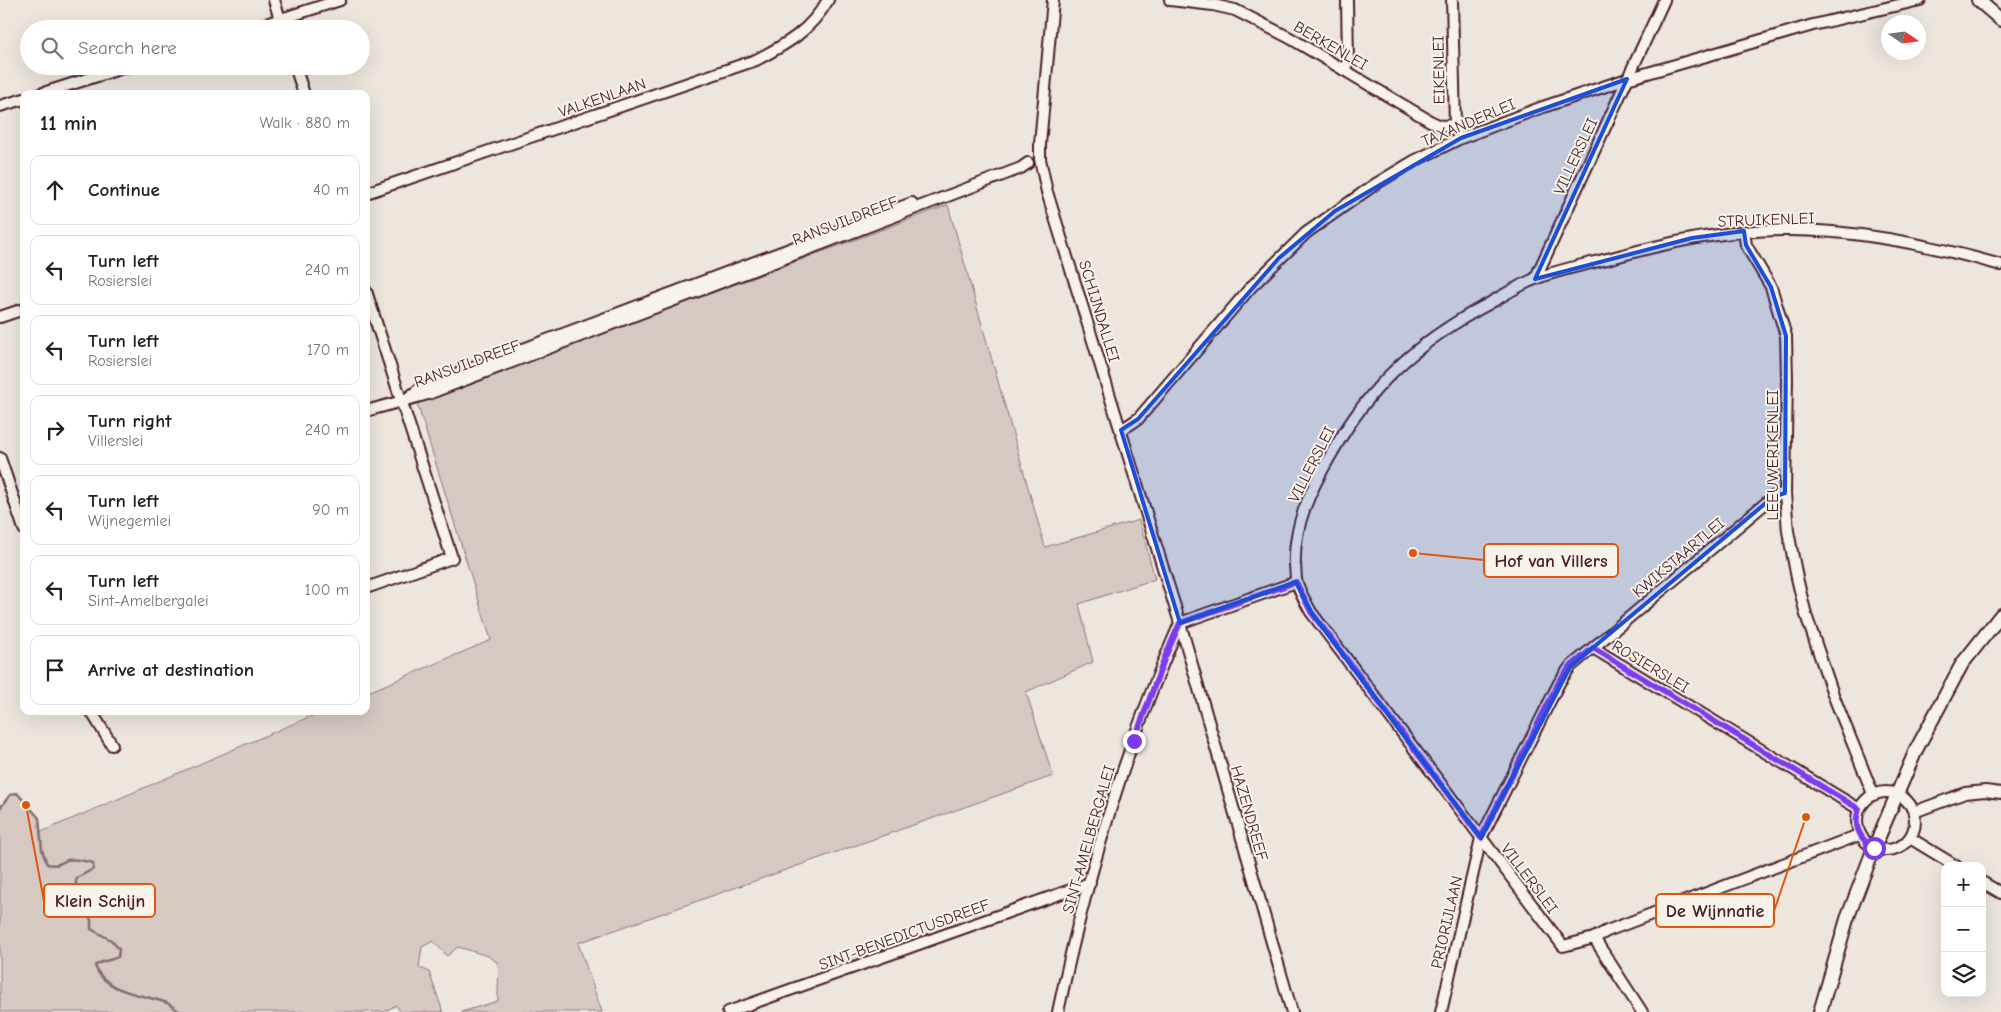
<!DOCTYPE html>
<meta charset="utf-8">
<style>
body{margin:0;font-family:"Comic Neue",sans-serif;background:#f6f6f6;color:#202124}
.controls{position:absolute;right:15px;bottom:15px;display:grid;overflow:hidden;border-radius:10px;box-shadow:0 5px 20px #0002}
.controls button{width:45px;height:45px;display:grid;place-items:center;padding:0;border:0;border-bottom:1px solid #e0e0e0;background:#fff;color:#202124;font:25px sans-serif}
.compass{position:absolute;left:1881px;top:15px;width:45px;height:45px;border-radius:50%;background:#fff;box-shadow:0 5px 20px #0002;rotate:103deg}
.stop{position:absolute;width:15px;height:15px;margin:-11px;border:4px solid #7c3aed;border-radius:50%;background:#fff}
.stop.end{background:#7c3aed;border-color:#fff;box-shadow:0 1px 5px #0008}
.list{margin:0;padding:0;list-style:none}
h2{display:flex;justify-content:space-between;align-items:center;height:65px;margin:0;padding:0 20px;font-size:21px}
h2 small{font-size:16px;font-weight:400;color:#757577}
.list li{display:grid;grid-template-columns:32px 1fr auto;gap:15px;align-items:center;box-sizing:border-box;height:70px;margin:0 10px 10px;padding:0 10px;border:1px solid #e0e0e0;border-radius:10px}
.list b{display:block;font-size:19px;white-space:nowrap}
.list p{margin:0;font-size:16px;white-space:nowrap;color:#757577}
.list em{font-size:16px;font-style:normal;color:#757577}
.icon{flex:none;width:28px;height:28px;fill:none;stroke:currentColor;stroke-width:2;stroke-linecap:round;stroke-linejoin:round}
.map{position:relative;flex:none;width:2001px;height:1012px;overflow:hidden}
.search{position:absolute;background:#fff;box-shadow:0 5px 20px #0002;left:20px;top:20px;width:350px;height:55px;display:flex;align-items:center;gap:12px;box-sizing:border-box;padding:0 18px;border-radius:28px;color:#757577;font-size:19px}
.panel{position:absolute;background:#fff;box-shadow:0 5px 20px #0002;left:20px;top:90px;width:350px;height:625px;border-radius:10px}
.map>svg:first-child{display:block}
.green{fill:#d5c9c2;stroke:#907476}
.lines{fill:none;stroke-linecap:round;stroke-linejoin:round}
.stream{stroke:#896c6f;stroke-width:2.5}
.minor-casing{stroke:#4a1f2b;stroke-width:14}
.tertiary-casing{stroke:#4a1f2b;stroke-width:16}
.minor{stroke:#f7f3e8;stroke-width:10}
.tertiary{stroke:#f7f3e8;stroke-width:12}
.route{stroke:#7c3aed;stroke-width:6}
.marked{fill:#1d4ed8;fill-opacity:0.2;stroke:#1d4ed8;stroke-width:4;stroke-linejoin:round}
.labels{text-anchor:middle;stroke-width:4;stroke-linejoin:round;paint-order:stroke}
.street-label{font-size:16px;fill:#4a1f2b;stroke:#f7f3e8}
.leader{fill:none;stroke:#e0560e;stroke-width:2}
.callout-dot{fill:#e0560e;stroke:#f7f3e8;stroke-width:2}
.callout{fill:#f7f3e8;stroke:#e0560e;stroke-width:2}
.callout-label{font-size:18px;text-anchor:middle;font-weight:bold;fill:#4a1f2b}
</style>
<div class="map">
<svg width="2001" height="1012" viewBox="0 0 2001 1012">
<rect width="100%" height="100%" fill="#ece6dd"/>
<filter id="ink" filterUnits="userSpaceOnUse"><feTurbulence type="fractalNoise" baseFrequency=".02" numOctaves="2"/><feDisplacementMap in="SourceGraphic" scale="10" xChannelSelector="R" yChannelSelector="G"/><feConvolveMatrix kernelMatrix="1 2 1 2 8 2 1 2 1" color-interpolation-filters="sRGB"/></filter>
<g filter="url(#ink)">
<!-- green -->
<path class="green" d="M948 205 1045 547 1139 520 1155 579 1079 604 1093 662 1026 692 1053 776 578 943 602 1012H461L498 1001C497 988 500 976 498 963L488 956 458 947 447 956 433 941 422 947 419 967 429 972 443 1012H401L396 1005 384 1012H0V808L10 795 17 793 39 818 41 832 323 711H366V693L491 640 416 400 674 307Z"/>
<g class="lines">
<!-- stream -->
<path class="stream" d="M0 808 10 795 17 793 39 818 42 850 47 864C57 866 59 864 67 860 75 858 86 861 93 863V869L77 878 75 887 91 920V929L111 940 119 949 118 957C110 961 101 960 95 966 105 993 143 994 167 1003 171 1005 176 1009 180 1012"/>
<!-- minor casing -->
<g class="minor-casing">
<g id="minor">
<path d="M274 0 283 29"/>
<path d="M1053 0 1040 144V159L1047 192 1180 623 1292 1012"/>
<path d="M1170 0 1213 5 1235 10 1290 38 1430 121 1441 126 1455 125"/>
<path d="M1452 0 1455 125 1457 130"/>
<path d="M250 29 340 0"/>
<path d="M295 66 304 94"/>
<path d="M1344 70 1348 61 1347 0"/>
<path d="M40 94 129 66"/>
<path d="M0 106 24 99"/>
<path d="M366 193 756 60C787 44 810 31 828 0"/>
<path d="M1744 231 1746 245 1771 287 1786 336 1787 380 1785 493 1788 531 1797 578 1806 615 1834 697 1873 794"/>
<path d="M1535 279 1664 0"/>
<path d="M366 291 452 558 366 588"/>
<path d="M0 317 24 309"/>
<path d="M409 397 422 387 912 203"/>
<path d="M366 411 428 394 1021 168 1028 163"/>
<path d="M1121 430 1138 419 1251 287 1306 233 1374 185 1414 161 1461 138 1540 108 1627 79 1813 25 1920 0"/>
<path d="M0 458 24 529"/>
<path d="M1180 623 1296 582"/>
<path d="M1593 648 1859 809"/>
<path d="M91 711 112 745"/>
<circle cx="1886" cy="821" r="29"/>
<path d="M1914 812 1965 793 1985 791 2001 793"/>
<path d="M1910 838 1956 866"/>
<path d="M1982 882 2001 893"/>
<path d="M1594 938 1607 931 1859 835"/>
<path d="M728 1012 1090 883"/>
<path d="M1058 1012C1086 879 1125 747 1180 623"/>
<path d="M1441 1012 1481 838 1559 683 1570 667 1773 497 1785 493"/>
<path d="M1642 1012 1594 938 1563 946 1311 612C1306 603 1300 593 1297 583 1295 578 1296 571 1295 565 1293 524 1312 487 1332 453 1371 383 1420 340 1490 303 1504 295 1519 285 1535 279 1560 269 1589 264 1615 257 1670 242 1725 230 1783 230 1856 229 1931 245 2001 265"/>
</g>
</g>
<!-- tertiary casing -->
<g class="tertiary-casing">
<g id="tertiary">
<path d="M1978 0 2001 20"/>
<path d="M1820 1012 1847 919 1874 848 1916 750 1962 664 2001 615"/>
</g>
</g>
<!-- minor -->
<use href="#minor" class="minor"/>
<!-- tertiary -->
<use href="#tertiary" class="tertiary"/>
</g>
</g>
<g class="lines" filter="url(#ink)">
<!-- route -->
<path class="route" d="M1134 741 1165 657 1180 623 1296 582 1311 612 1481 838 1559 682 1570 667 1593 648 1859 809C1853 825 1859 839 1874 848"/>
</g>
<!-- marked area -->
<path class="marked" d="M1627 79 1535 279 1692 238 1744 231 1746 245 1771 287 1786 336 1785 493 1773 497 1570 667 1481 838 1311 612 1296 582 1180 623 1121 430 1138 419 1279 258 1335 211 1461 138Z"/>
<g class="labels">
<!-- street labels -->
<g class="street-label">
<text transform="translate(1331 45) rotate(30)" y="6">BERKENLEI</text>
<text transform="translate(1438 70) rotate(-91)" y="6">EIKENLEI</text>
<text transform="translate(602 97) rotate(-19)" y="6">VALKENLAAN</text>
<text transform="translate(1468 122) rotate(-23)" y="6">TAXANDERLEI</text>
<text transform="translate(1575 156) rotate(-65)" y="6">VILLERSLEI</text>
<text transform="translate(1766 219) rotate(-2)" y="6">STRUIKENLEI</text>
<text transform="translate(845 220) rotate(-21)" y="6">RANSUILDREEF</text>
<text transform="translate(1100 311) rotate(73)" y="6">SCHIJNDALLEI</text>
<text transform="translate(467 363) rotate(-20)" y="6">RANSUILDREEF</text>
<text transform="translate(1772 455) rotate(-90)" y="6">LEEUWERIKENLEI</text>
<text transform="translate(1311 464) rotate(-63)" y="6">VILLERSLEI</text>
<text transform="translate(1678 557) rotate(-40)" y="6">KWIKSTAARTLEI</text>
<text transform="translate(1651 666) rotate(31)" y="6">ROSIERSLEI</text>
<text transform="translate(1250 813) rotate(74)" y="6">HAZENDREEF</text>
<text transform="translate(1088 839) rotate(-74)" y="6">SINT-AMELBERGALEI</text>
<text transform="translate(1530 878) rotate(53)" y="6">VILLERSLEI</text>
<text transform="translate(1446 922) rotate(-77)" y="6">PRIORIJLAAN</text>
<text transform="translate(904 934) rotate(-20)" y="6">SINT-BENEDICTUSDREEF</text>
</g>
</g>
<!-- callouts -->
<path class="leader" d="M1413 553L1484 560M26 805L44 901M1806 817L1774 911"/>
<g class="callout-dot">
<circle cx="1413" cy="553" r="5"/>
<circle cx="26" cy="805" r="5"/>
<circle cx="1806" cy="817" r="5"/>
</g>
<g class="callout">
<rect x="1484" y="544" width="134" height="33" rx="5"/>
<rect x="44" y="884" width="111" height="33" rx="5"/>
<rect x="1656" y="894" width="118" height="33" rx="5"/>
</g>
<g class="callout-label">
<text x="1551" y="567">Hof van Villers</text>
<text x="100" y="907">Klein Schijn</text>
<text x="1715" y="917">De Wijnnatie</text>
</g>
</svg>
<div class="controls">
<button>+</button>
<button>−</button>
<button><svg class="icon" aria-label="layers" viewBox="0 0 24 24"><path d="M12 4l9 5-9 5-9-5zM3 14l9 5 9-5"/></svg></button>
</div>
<svg class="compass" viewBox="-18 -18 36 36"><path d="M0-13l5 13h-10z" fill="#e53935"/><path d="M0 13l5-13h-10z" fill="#757577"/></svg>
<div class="stop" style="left:1874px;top:848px"></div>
<div class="stop end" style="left:1134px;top:741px"></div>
<div class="search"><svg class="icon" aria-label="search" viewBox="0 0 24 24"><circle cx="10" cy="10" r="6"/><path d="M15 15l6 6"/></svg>Search here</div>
<section class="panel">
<h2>11 min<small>Walk · 880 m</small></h2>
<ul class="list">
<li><svg class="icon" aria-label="ahead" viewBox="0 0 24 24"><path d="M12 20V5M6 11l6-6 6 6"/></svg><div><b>Continue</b></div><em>40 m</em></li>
<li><svg class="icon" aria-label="left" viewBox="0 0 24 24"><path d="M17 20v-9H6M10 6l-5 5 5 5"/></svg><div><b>Turn left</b><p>Rosierslei</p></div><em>240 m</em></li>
<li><svg class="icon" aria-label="left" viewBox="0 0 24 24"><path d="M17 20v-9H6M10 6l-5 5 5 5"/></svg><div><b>Turn left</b><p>Rosierslei</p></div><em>170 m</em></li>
<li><svg class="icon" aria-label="right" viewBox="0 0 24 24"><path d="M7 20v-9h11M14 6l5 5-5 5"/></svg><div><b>Turn right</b><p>Villerslei</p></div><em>240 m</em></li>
<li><svg class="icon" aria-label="left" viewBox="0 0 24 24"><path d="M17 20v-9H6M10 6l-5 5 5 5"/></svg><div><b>Turn left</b><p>Wijnegemlei</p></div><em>90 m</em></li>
<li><svg class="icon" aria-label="left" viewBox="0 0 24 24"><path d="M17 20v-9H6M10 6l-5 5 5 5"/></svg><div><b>Turn left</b><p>Sint-Amelbergalei</p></div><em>100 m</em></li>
<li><svg class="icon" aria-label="arrive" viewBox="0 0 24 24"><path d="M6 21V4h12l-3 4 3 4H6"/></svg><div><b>Arrive at destination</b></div></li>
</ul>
</section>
</div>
